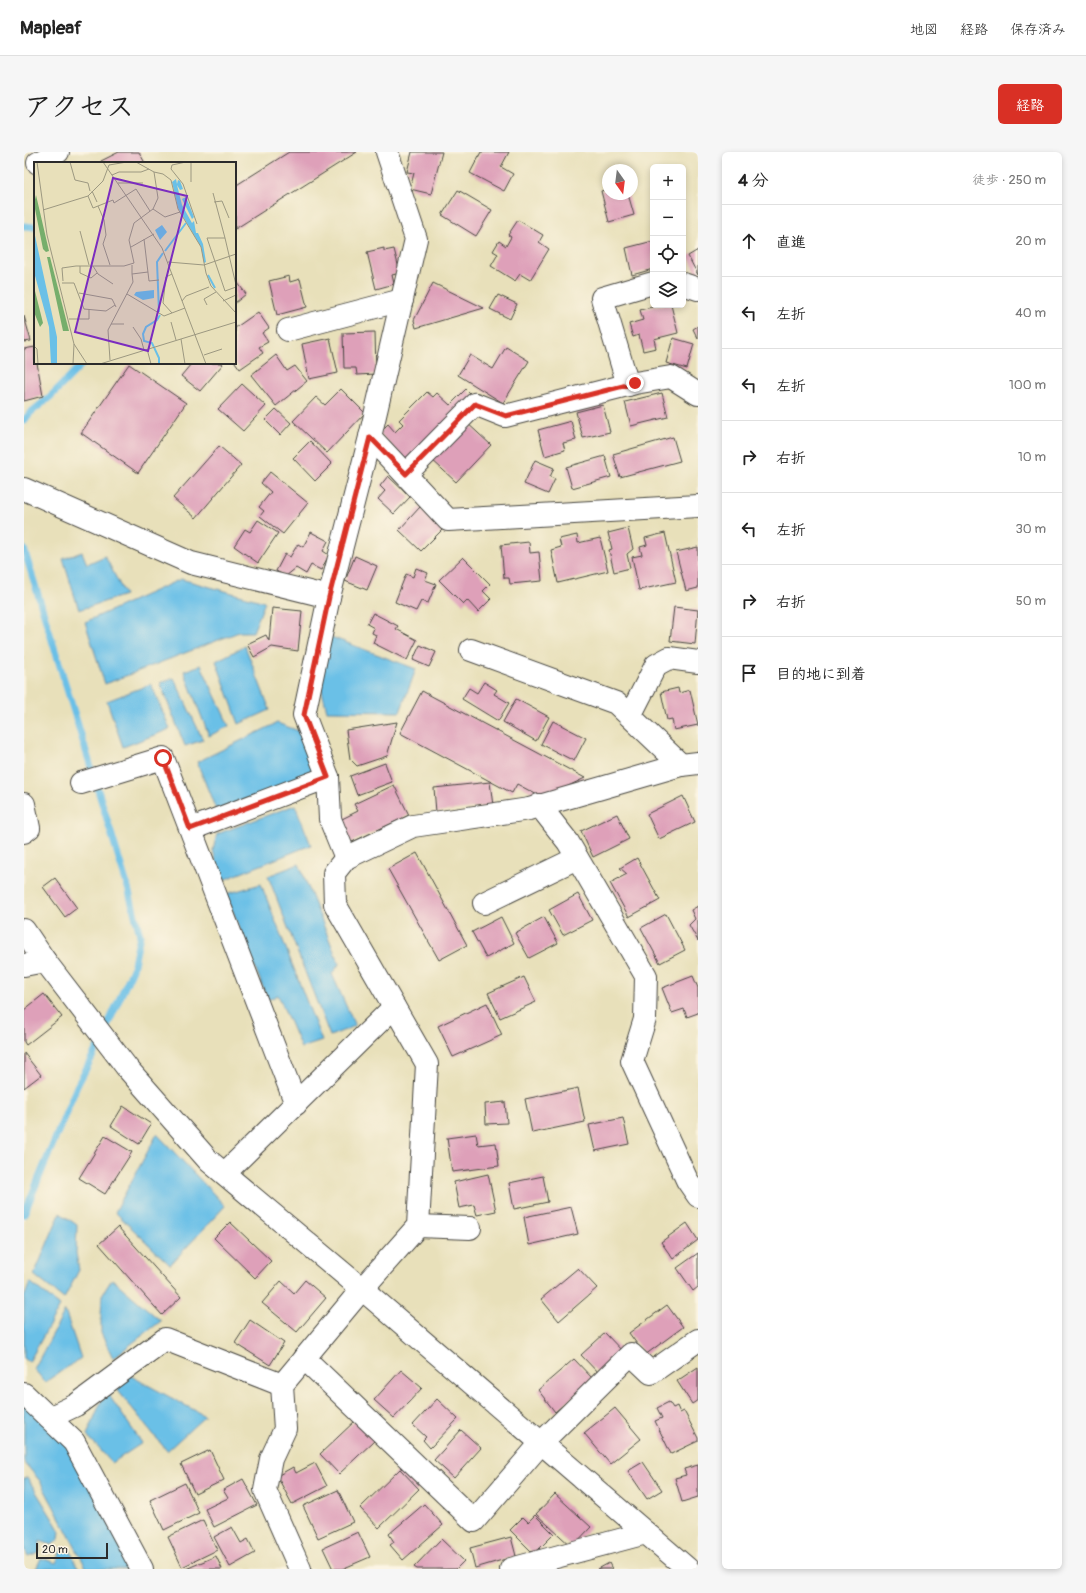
<!DOCTYPE html>
<html lang="ja">
<meta charset="utf-8">
<style>
body{margin:0;font-family:Pangolin,"Klee One",sans-serif;background:#f6f6f6;color:#222}
.controls{position:absolute;right:12px;top:12px;display:grid;overflow:hidden;border-radius:6px;box-shadow:0 2px 6px #0003}
.controls button{width:36px;height:36px;display:grid;place-items:center;padding:0;border:0;border-bottom:1px solid #e0e0e0;background:#fff;color:#222;font:20px sans-serif}
.compass{position:absolute;left:578px;top:12px;width:36px;height:36px;border-radius:50%;background:#fff;box-shadow:0 2px 6px #0003;rotate:166deg}
.scale{position:absolute;left:12px;bottom:10px;width:72px;box-sizing:border-box;padding-left:4px;border:2px solid #2b2b2b;border-top:0;font-size:11px;line-height:14px;white-space:nowrap;color:#2b2b2b;-webkit-text-stroke:3px #fcf5e5;paint-order:stroke}
.stop{position:absolute;width:12px;height:12px;margin:-9px;border:3px solid #d93025;border-radius:50%;background:#fff}
.stop.end{background:#d93025;border-color:#fff;box-shadow:0 1px 4px #0008}
.list{margin:0;padding:0;list-style:none}
h2{display:flex;justify-content:space-between;align-items:center;height:52px;margin:0;padding:0 16px;font-size:17px}
h2 small{font-size:13px;font-weight:400;color:#767676}
.list li{display:grid;grid-template-columns:26px 1fr auto;gap:12px;align-items:center;box-sizing:border-box;height:72px;padding:0 16px;border-top:1px solid #e0e0e0}
.list b{display:block;font-size:15px;white-space:nowrap}
.list em{font-size:13px;font-style:normal;color:#767676}
.icon{flex:none;width:22px;height:22px;fill:none;stroke:currentColor;stroke-width:2;stroke-linecap:round;stroke-linejoin:round}
.map{position:relative;flex:none;width:674px;height:1417px;overflow:hidden;border-radius:6px}
header{display:flex;align-items:center;gap:24px;box-sizing:border-box;height:56px;padding:0 20px;background:#fff;border-bottom:1px solid #e0e0e0}
header strong{font-size:19px}
nav{display:flex;gap:22px;margin-inline-start:auto;font-size:14px}
.intro{display:flex;align-items:center;justify-content:space-between;box-sizing:border-box;height:96px;padding:0 24px}
h1{margin:0;font-size:28px}
.button{padding:10px 18px;border-radius:6px;background:#d93025;color:#fff;font-size:14px;font-weight:700}
main{display:flex;gap:24px;padding:0 24px}
aside{flex:1;background:#fff;border-radius:6px;box-shadow:0 2px 6px #0003}
.map>svg:first-child{display:block}
.water{fill:#6ac0e7;stroke:#4a7689}
.lines{fill:none;stroke-linecap:round;stroke-linejoin:round}
.stream{stroke:#6ac0e7;stroke-width:7}
.building{fill:#dea0b9}
.street-casing{stroke:#474640;stroke-width:24}
.secondary-casing{stroke:#474640;stroke-width:24}
.street{stroke:#fff;stroke-width:22}
.secondary{stroke:#fff;stroke-width:22}
.route{stroke:#d93025;stroke-width:5}
.inset-river{fill:none;stroke:#6ac0e7;stroke-width:2}
.inset-road{fill:none;stroke:#9c9881;stroke-width:1}
.view{fill:#7b2cbf;fill-opacity:0.15;stroke:#7b2cbf;stroke-width:2}
.inset-edge{fill:none;stroke:#2b2b2b;stroke-width:2}
</style>
<header>
<strong>Mapleaf</strong>
<nav><a>地図</a><a>経路</a><a>保存済み</a></nav>
</header>
<div class="intro"><h1>アクセス</h1><a class="button">経路</a></div>
<main>
<div class="map">
<svg width="674" height="1417" viewBox="0 0 674 1417">
<rect width="100%" height="100%" fill="#fcf5e5"/>
<filter id="ink" filterUnits="userSpaceOnUse"><feTurbulence type="fractalNoise" baseFrequency=".025" numOctaves="2"/><feDisplacementMap in="SourceGraphic" scale="8" xChannelSelector="R" yChannelSelector="G"/><feConvolveMatrix kernelMatrix="1 2 1 2 8 2 1 2 1" color-interpolation-filters="sRGB"/></filter>
<filter id="wash" filterUnits="userSpaceOnUse"><feTurbulence type="fractalNoise" baseFrequency=".012" numOctaves="4" result="noise"/><feDisplacementMap in="SourceGraphic" scale="16" xChannelSelector="R" yChannelSelector="G"/><feGaussianBlur stdDeviation="0.9" result="paint"/><feColorMatrix in="noise" values="0 0 0 0 0 0 0 0 0 0 0 0 0 0 0 0 0 1.4 0 .05"/><feComposite in="paint" operator="in"/></filter>
<g filter="url(#wash)">
<rect width="100%" height="100%" fill="#e8e0ba"/>
<!-- water -->
<g class="water">
<path d="M58 400 63 412 81 404 101 443 55 458 39 407Z"/>
<path d="M157 427 241 450 229 480H215L81 532 61 470Z"/>
<path d="M302 483 392 517 376 560 303 559 294 523Z"/>
<path d="M221 494 246 558 215 572 192 509Z"/>
<path d="M177 513 205 574 185 584 160 519Z"/>
<path d="M150 526 179 588 161 594 136 531Z"/>
<path d="M127 532 146 577 99 595 83 549Z"/>
<path d="M253 571 275 579 292 623 194 663 173 610Z"/>
<path d="M271 653 287 693 197 729 189 698 193 682Z"/>
<path d="M275 712 315 812 308 822 331 874 306 884 244 724Z"/>
<path d="M237 732 298 889 277 896 254 843 244 848 202 742Z"/>
<path d="M133 982 201 1054 146 1113 91 1060Z"/>
<path d="M36 1061 53 1073 52 1101 55 1118 40 1147 10 1123Z"/>
<path d="M88 1127 137 1169 89 1206 77 1181V1164L78 1143Z"/>
<path d="M6 1130 36 1154 5 1210 0 1206V1146Z"/>
<path d="M41 1159 57 1206 21 1230 10 1217Z"/>
<path d="M105 1223 181 1264 143 1299 91 1235Z"/>
<path d="M84 1242 118 1291 88 1311 63 1283 78 1247Z"/>
<path d="M0 1247 47 1294 110 1417H63L16 1329 0 1310Z"/>
<path d="M3 1325 36 1379 35 1387 28 1393 16 1389 15 1401 4 1405 0 1397V1326Z"/>
<path d="M38 1396 46 1398 55 1417H12L17 1406 32 1411Z"/>
</g>
<g class="lines">
<!-- stream -->
<g class="stream">
<path d="M0 74 11 75"/>
<path d="M0 269 6 261 26 245 59 211"/>
<path d="M0 397 104 736 116 783 109 817 76 890 53 934 0 1062"/>
</g>
</g>
<g id="blocks">
<!-- building -->
<g class="building">
<path d="M95 0H115L121 11H78L77 9Z"/>
<path d="M265 0H333L211 77V34Z"/>
<path d="M388 0H418L407 42 386 37 390 21 383 20Z"/>
<path d="M457 0H485L477 15 489 22 480 39 446 21Z"/>
<path d="M584 37V42H604L610 63 585 70 577 39Z"/>
<path d="M434 38 468 58 452 84 418 63Z"/>
<path d="M494 68 519 83 515 90 525 97 506 128 496 122 491 129 467 114 474 102 469 99 475 89 482 94 487 85 484 83Z"/>
<path d="M629 89V117L608 123 602 96Z"/>
<path d="M360 96V99L370 97 376 121 368 123 370 132 352 137 343 100Z"/>
<path d="M674 98V123L664 104Z"/>
<path d="M265 124 266 130 276 127 283 155 253 163 245 129Z"/>
<path d="M211 127 222 142 211 151Z"/>
<path d="M409 131 460 156 392 176 390 168Z"/>
<path d="M474 143 493 152 486 167 466 157Z"/>
<path d="M636 153H647L654 181 630 187 632 196 619 199 615 183 609 185 605 172 619 168 616 158Z"/>
<path d="M234 160 245 176 238 181 244 190 235 195 239 201 216 217 211 210V176Z"/>
<path d="M0 164 7 189 0 190Z"/>
<path d="M674 174V187L669 177Z"/>
<path d="M351 180 352 222 333 223 332 216H320L319 181Z"/>
<path d="M306 186 314 221 285 227 278 192Z"/>
<path d="M649 186 670 192 663 217 642 211Z"/>
<path d="M11 195V211H13L19 244 0 249V197Z"/>
<path d="M482 195 505 209 479 251 434 223 446 203 469 217Z"/>
<path d="M252 203 263 219 271 214 283 229 252 254 227 223Z"/>
<path d="M166 211H198L199 212 176 239 157 224 167 212Z"/>
<path d="M105 212 162 251 114 321 57 281Z"/>
<path d="M218 232 242 254 219 279 194 257Z"/>
<path d="M317 237 341 261 303 301 269 269 292 245 301 253Z"/>
<path d="M442 237 450 245 385 311 355 281 364 272 371 280 379 272 375 268 403 240 409 245 413 241 426 253Z"/>
<path d="M638 241 644 265 607 274 601 250Z"/>
<path d="M579 253 586 280 559 286 552 260Z"/>
<path d="M252 257 267 271 256 283 241 268Z"/>
<path d="M441 269 467 293 432 330 406 306Z"/>
<path d="M547 269 552 288 539 291 541 298 521 304 514 278Z"/>
<path d="M649 285 656 309 596 325 589 302Z"/>
<path d="M286 289 308 312 291 329 269 306Z"/>
<path d="M195 294 217 313 172 366 149 346Z"/>
<path d="M581 304 587 325 548 336 542 315Z"/>
<path d="M511 308 530 316 526 325 531 327 524 342 500 332Z"/>
<path d="M246 320 284 351 259 382 236 364 240 359 235 355 247 340 237 331Z"/>
<path d="M364 324 386 345 370 362 354 347 361 339 356 334Z"/>
<path d="M396 355 419 377 397 399 375 378Z"/>
<path d="M234 368 254 381 234 411 210 394 221 377 226 380Z"/>
<path d="M604 376 609 397 603 402 606 416 590 420 585 398 588 397 584 381Z"/>
<path d="M287 380 304 389 299 399 305 403 297 418 287 413 282 422 272 416 262 424 252 419 261 402 266 405 274 392 279 395Z"/>
<path d="M641 381 652 430 615 438 608 405 618 403 616 395 623 393 621 386Z"/>
<path d="M553 383 554 391 576 386 584 419 534 431 527 398 537 395 535 387Z"/>
<path d="M505 390 506 401 515 400 518 429 486 432 485 426H480L477 393Z"/>
<path d="M674 395V436L662 439 652 400Z"/>
<path d="M331 404 353 414 343 438 321 429Z"/>
<path d="M439 405 466 432 459 439 467 447 454 460 443 448 439 452 415 428Z"/>
<path d="M392 416 404 421 401 428 412 432 404 451 397 449 392 459 371 450 382 422 389 425Z"/>
<path d="M650 455 674 458 671 492 646 489Z"/>
<path d="M248 456 278 459 274 499 248 495 230 505 223 492 242 483 245 489Z"/>
<path d="M349 461 374 474 372 477 393 488 383 508 349 491 352 483 348 481 350 476 343 472Z"/>
<path d="M396 493 412 500 405 515 389 508Z"/>
<path d="M460 530 473 538 470 542 485 551 474 569 438 547 445 536 453 541Z"/>
<path d="M654 536 655 541 666 538 674 573 650 578 648 567 643 568 637 540Z"/>
<path d="M398 539 561 626 519 646 493 632 488 641 376 581Z"/>
<path d="M492 547 525 565 512 589 479 570Z"/>
<path d="M529 569 562 586 550 609 517 592Z"/>
<path d="M373 570 363 604 333 614 326 607 322 578Z"/>
<path d="M361 611 368 630 333 643 326 624Z"/>
<path d="M466 630 469 654 412 660 410 636Z"/>
<path d="M370 633 385 663 326 691 316 668 334 659 330 652Z"/>
<path d="M659 644 671 670 635 687 623 662Z"/>
<path d="M593 662 605 687 569 705 557 679Z"/>
<path d="M393 701 443 793 415 808 364 717Z"/>
<path d="M613 706 636 748 605 765 586 731 603 722 596 716Z"/>
<path d="M31 726 53 756 41 765 19 735Z"/>
<path d="M554 742 568 768 539 783 525 758Z"/>
<path d="M674 754V789L665 773 671 767 667 758Z"/>
<path d="M642 762 661 798 636 811 617 776Z"/>
<path d="M477 765 490 791 462 806 448 780Z"/>
<path d="M520 765 534 791 505 806 491 781Z"/>
<path d="M669 824 674 836V861L663 865 660 857 648 861 638 836Z"/>
<path d="M500 825 512 850 476 866 464 841Z"/>
<path d="M20 842 38 865 2 893 0 890V858Z"/>
<path d="M463 851 478 883 429 905 414 874Z"/>
<path d="M0 901 17 923 0 936Z"/>
<path d="M554 936 561 970 508 981 501 947Z"/>
<path d="M481 950 483 971 462 972 461 952Z"/>
<path d="M99 954 127 972 115 992 87 974Z"/>
<path d="M599 966 605 992 571 999 565 973Z"/>
<path d="M452 982 454 993 472 991 475 1014 428 1020 423 986Z"/>
<path d="M81 984 108 1000 81 1042 55 1026Z"/>
<path d="M464 1022 472 1059 453 1063 450 1053 435 1056 430 1030Z"/>
<path d="M519 1024 524 1050 490 1057 485 1031Z"/>
<path d="M547 1055 554 1082 505 1093 500 1065Z"/>
<path d="M206 1070 247 1109 231 1126 190 1086Z"/>
<path d="M663 1071 674 1088 649 1107 637 1090Z"/>
<path d="M94 1075 157 1145 138 1163 75 1092Z"/>
<path d="M674 1101V1135L669 1139 653 1116Z"/>
<path d="M554 1116 573 1136 535 1169 517 1147Z"/>
<path d="M281 1128 302 1146 273 1180 238 1151 257 1129 270 1141Z"/>
<path d="M643 1153 659 1175 621 1203 605 1181Z"/>
<path d="M226 1168 260 1191 246 1213 211 1191Z"/>
<path d="M581 1181 600 1201 577 1224 557 1203Z"/>
<path d="M550 1207 569 1227 531 1260 514 1238Z"/>
<path d="M674 1215V1248L668 1252 653 1229Z"/>
<path d="M377 1218 398 1236 370 1266 350 1248Z"/>
<path d="M413 1247 434 1267 406 1296 399 1288 402 1285 389 1273Z"/>
<path d="M645 1250 649 1256 653 1254 656 1261 660 1259 674 1286V1289L647 1302 631 1269 638 1266 633 1256Z"/>
<path d="M591 1256 617 1287 586 1312 560 1281Z"/>
<path d="M332 1268 351 1288 315 1322 296 1302Z"/>
<path d="M437 1278 457 1296 430 1326 410 1308Z"/>
<path d="M186 1298 200 1328 171 1342 157 1312Z"/>
<path d="M619 1310 638 1338 623 1347 604 1319Z"/>
<path d="M291 1311 303 1334 268 1352 253 1324 269 1315 272 1321Z"/>
<path d="M674 1313V1345L658 1350 651 1326 662 1323 660 1317Z"/>
<path d="M376 1317 395 1337 355 1376 336 1356Z"/>
<path d="M219 1327 233 1353 190 1375 181 1357 204 1346 199 1338Z"/>
<path d="M161 1331 175 1361 140 1378 126 1348Z"/>
<path d="M314 1338 329 1370 294 1386 279 1354Z"/>
<path d="M531 1342 567 1375 548 1395 512 1362Z"/>
<path d="M400 1352 419 1373 379 1408 366 1393 370 1390 365 1382Z"/>
<path d="M511 1363 530 1382 510 1402 486 1378 499 1365 504 1370Z"/>
<path d="M179 1368 193 1398 158 1415 144 1385Z"/>
<path d="M208 1375 217 1391 224 1387 231 1401 206 1415 190 1385Z"/>
<path d="M334 1380 346 1405 318 1417H309L299 1396Z"/>
<path d="M487 1385 492 1404 451 1416 446 1396Z"/>
<path d="M417 1387 440 1409 432 1417H393L390 1415Z"/>
<path d="M192 1404 198 1417H162Z"/>
<path d="M585 1411 588 1417H574Z"/>
</g>
</g>
</g>
<g filter="url(#ink)">
<use href="#blocks" fill-opacity="0" stroke="#474640" stroke-width="1"/>
<g class="lines">
<!-- street casing -->
<g class="street-casing">
<g id="street">
<path d="M14 11 34 0"/>
<path d="M659 132 674 137"/>
<path d="M264 178 378 148"/>
<path d="M604 233 578 146 629 131"/>
<path d="M346 285 424 368 674 354"/>
<path d="M382 322 451 252 481 264 611 231 647 225 674 242"/>
<path d="M0 337 167 411 305 445"/>
<path d="M447 498 592 551 657 613"/>
<path d="M606 564 632 513 645 506 674 510"/>
<path d="M304 625 280 563 305 445 346 285 392 87 363 0"/>
<path d="M57 631 139 606 272 952"/>
<path d="M0 652 5 676 0 680"/>
<path d="M515 653 544 690 622 824 621 867 608 909 663 1028 674 1044"/>
<path d="M167 677 304 625 306 667 322 706"/>
<path d="M460 751 553 706"/>
<path d="M0 813 21 809"/>
<path d="M201 1021 370 855"/>
<path d="M394 1074 446 1076"/>
<path d="M280 1206 450 1369 518 1290 607 1202 627 1221 674 1188"/>
<path d="M0 1242 50 1290 118 1417"/>
<path d="M25 1266 52 1253 141 1187 258 1233"/>
<path d="M276 1417 241 1338 247 1307 261 1277 258 1233 338 1137 394 1074 403 912 311 752 310 721 322 706 389 674 505 657 657 613 674 611"/>
<path d="M487 1417 622 1381"/>
</g>
</g>
<!-- secondary casing -->
<g class="secondary-casing">
<path id="secondary" d="M0 778 21 809 104 917 185 1009 338 1137 664 1417"/>
</g>
<!-- street -->
<use href="#street" class="street"/>
<!-- secondary -->
<use href="#secondary" class="secondary"/>
</g>
</g>
<g class="lines" filter="url(#ink)">
<!-- route -->
<path class="route" d="M139 606 166 677 304 625 280 563 305 445 346 285 382 322 451 252 482 264 611 231"/>
</g>
<!-- overview -->
<g transform="translate(10 10)">
<rect width="202" height="202" fill="#e8e0ba"/>
<path d="M2 33 15 89 12 90 9 87 0 42ZM13 95H16L35 169H29ZM0 125 9 161 6 165 0 150Z" fill="#76ae6c"/>
<path d="M142 17 143 22 144 18 146 19 149 27 146 28 143 23 148 43 158 61 160 59 162 71H164L169 82 172 100 170 101 167 85 144 46 138 20ZM152 35 160 55 158 57 148 37ZM128 63 133 70 126 78 121 68ZM0 69 23 175V202H17L15 165 0 110ZM120 128V136L109 138 100 133 102 130Z" fill="#6ac0e7"/>
<path class="inset-river" d="M131 89 152 61M174 113 181 126M125 150 123 100 129 91M125 202V196L118 181 110 179 109 172 112 165 123 158 126 153"/>
<path class="inset-road" d="M3 0 13 73 40 182 39 202M36 0 41 18 54 21 56 29M69 0 128 86 172 202M152 0 138 3 137 7 149 22 163 62M157 0V20M120 10 129 12 137 18 144 47 167 85 172 111 177 124 202 151M78 13 85 10H107L115 7M84 21H109M58 29 63 40M179 31 191 76M54 34 59 46 79 38 80 41 102 27 116 49M180 40 188 39 195 56M64 44 70 58 72 73 69 82 76 103M119 47 131 55 146 50M9 48 54 34 69 19 75 3 93 0M46 69 55 103M110 77 115 119 125 118M97 85 120 72M134 100 170 103 202 92M98 103V112L114 110M46 104V111L57 116 63 111M59 104 64 112 79 122M29 119 28 106 42 104H90L100 101 95 78 100 61 119 47 124 36 120 10 102 0M28 121H40L50 147 72 149 81 143M202 123 191 76H173L191 129 202 125M45 131 78 137 82 145M93 132 130 154 151 146M148 139 152 134 175 125M189 139 202 133M173 143 170 137 182 130M138 151 129 141 132 115 138 112M35 157H55V147M137 160 142 178M77 162H90M99 165 107 177 110 188M147 177 151 202M40 182 53 202M0 184 3 187 4 202M113 187 117 202M170 193 188 187M76 198 74 168 99 120 98 112M66 202 202 160"/>
<path class="view" d="M79 16 153 34 114 189 41 170Z"/>
<rect width="202" height="202" class="inset-edge"/>
</g>
</svg>
<div class="controls">
<button>+</button>
<button>−</button>
<button><svg class="icon" aria-label="locate" viewBox="0 0 24 24"><circle cx="12" cy="12" r="6"/><path d="M12 2v4M12 18v4M2 12h4M18 12h4"/></svg></button>
<button><svg class="icon" aria-label="layers" viewBox="0 0 24 24"><path d="M12 4l9 5-9 5-9-5zM3 14l9 5 9-5"/></svg></button>
</div>
<svg class="compass" viewBox="-18 -18 36 36"><path d="M0-13l5 13h-10z" fill="#e53935"/><path d="M0 13l5-13h-10z" fill="#767676"/></svg>
<div class="scale">20 m</div>
<div class="stop" style="left:139px;top:606px"></div>
<div class="stop end" style="left:611px;top:231px"></div>
</div>
<aside>
<h2>4 分<small>徒歩 · 250 m</small></h2>
<ul class="list">
<li><svg class="icon" aria-label="ahead" viewBox="0 0 24 24"><path d="M12 20V5M6 11l6-6 6 6"/></svg><div><b>直進</b></div><em>20 m</em></li>
<li><svg class="icon" aria-label="left" viewBox="0 0 24 24"><path d="M17 20v-9H6M10 6l-5 5 5 5"/></svg><div><b>左折</b></div><em>40 m</em></li>
<li><svg class="icon" aria-label="left" viewBox="0 0 24 24"><path d="M17 20v-9H6M10 6l-5 5 5 5"/></svg><div><b>左折</b></div><em>100 m</em></li>
<li><svg class="icon" aria-label="right" viewBox="0 0 24 24"><path d="M7 20v-9h11M14 6l5 5-5 5"/></svg><div><b>右折</b></div><em>10 m</em></li>
<li><svg class="icon" aria-label="left" viewBox="0 0 24 24"><path d="M17 20v-9H6M10 6l-5 5 5 5"/></svg><div><b>左折</b></div><em>30 m</em></li>
<li><svg class="icon" aria-label="right" viewBox="0 0 24 24"><path d="M7 20v-9h11M14 6l5 5-5 5"/></svg><div><b>右折</b></div><em>50 m</em></li>
<li><svg class="icon" aria-label="arrive" viewBox="0 0 24 24"><path d="M6 21V4h12l-3 4 3 4H6"/></svg><div><b>目的地に到着</b></div></li>
</ul>
</aside>
</main>
